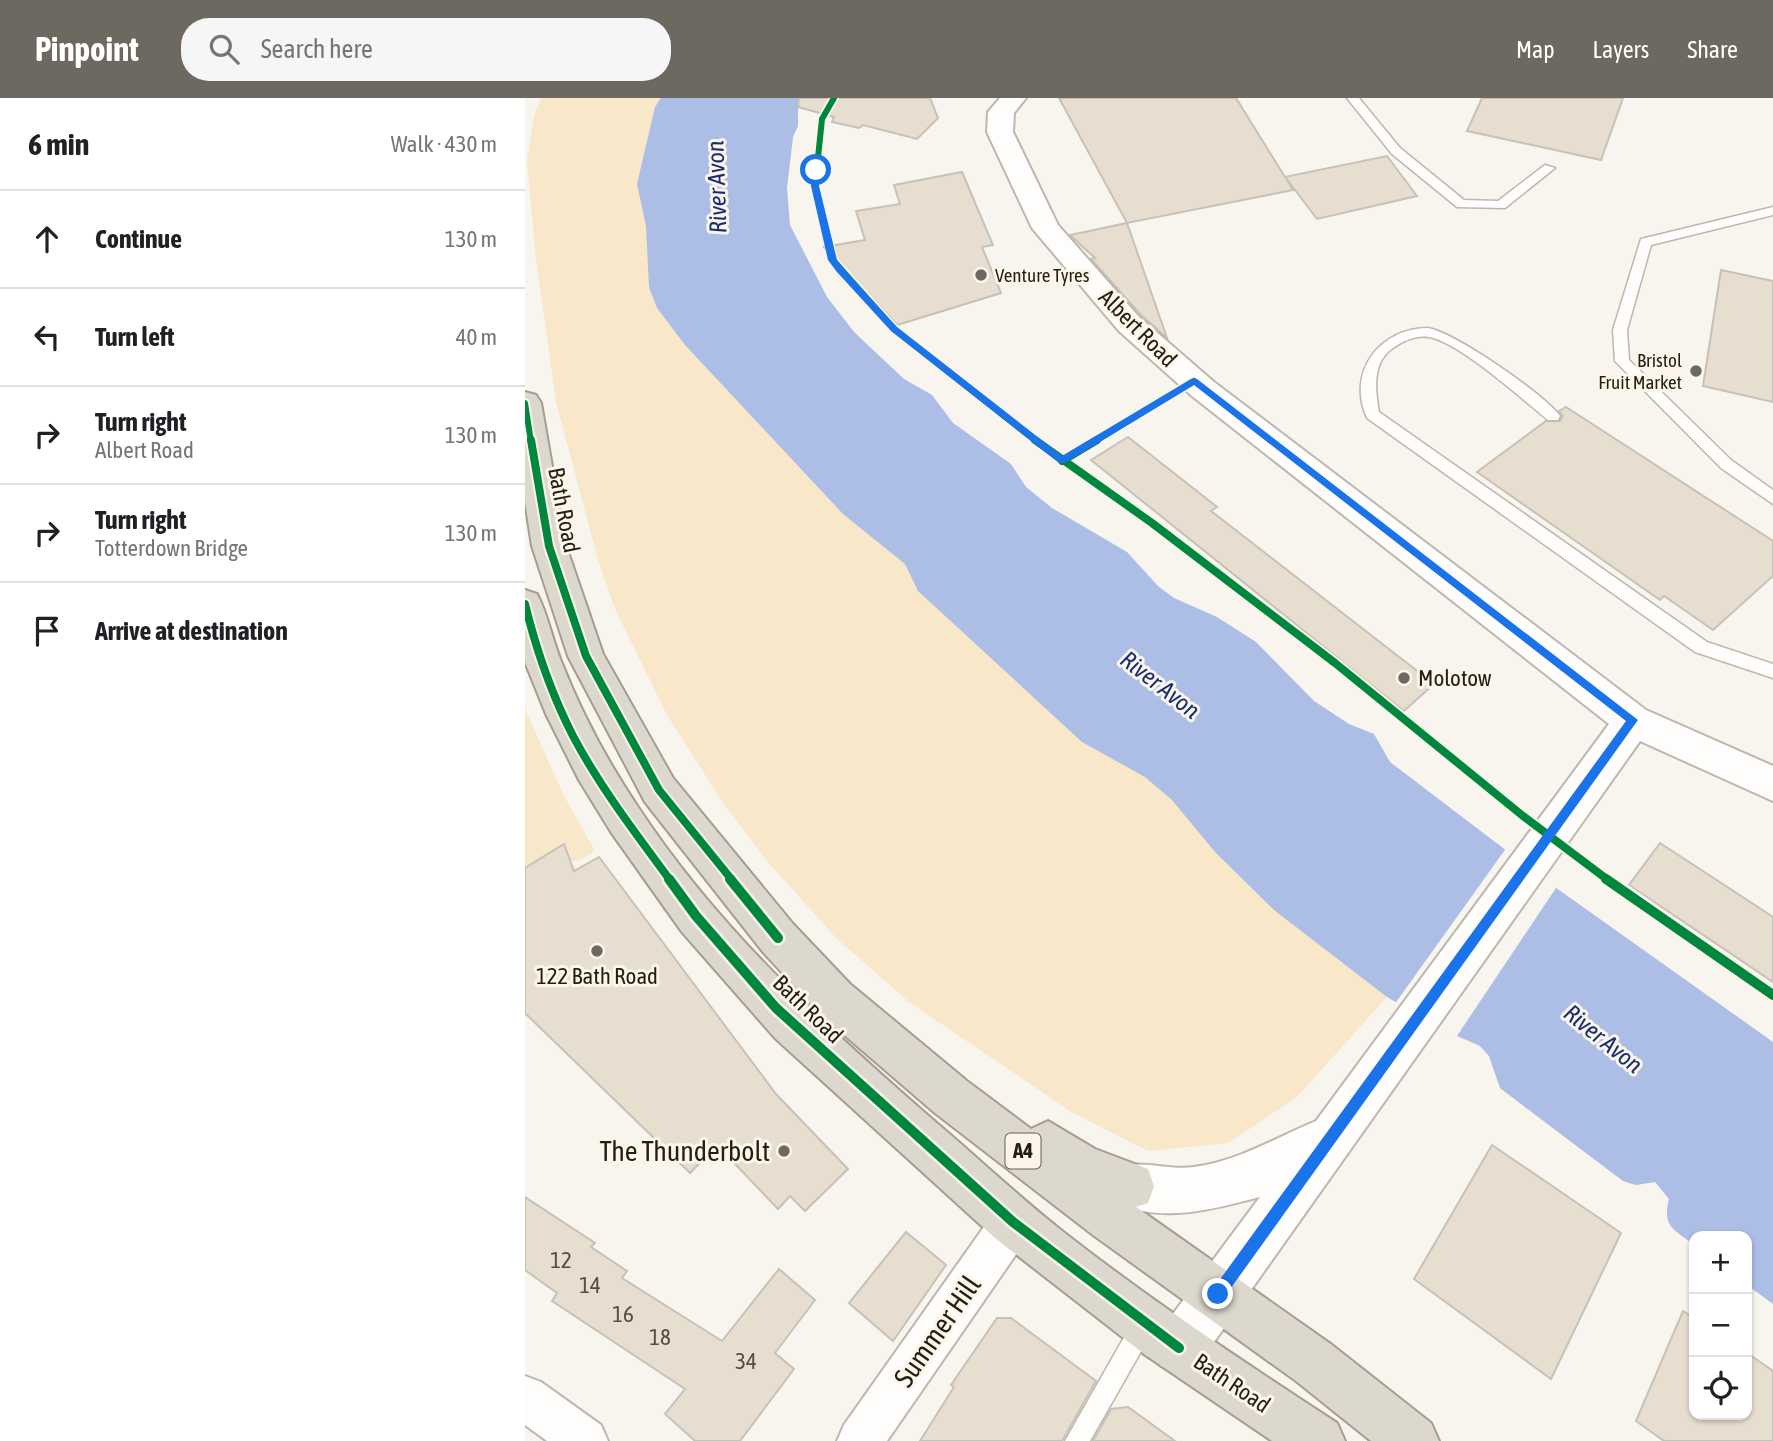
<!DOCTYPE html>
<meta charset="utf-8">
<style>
body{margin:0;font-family:"Asap Condensed",sans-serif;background:#f6f6f6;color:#202124}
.controls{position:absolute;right:21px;bottom:21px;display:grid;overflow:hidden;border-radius:14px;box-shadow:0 2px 5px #0004}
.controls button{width:63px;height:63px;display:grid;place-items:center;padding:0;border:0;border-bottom:2px solid #e0e0e0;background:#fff;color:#202124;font:35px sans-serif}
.stop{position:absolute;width:21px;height:21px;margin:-16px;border:5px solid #1a73e8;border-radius:50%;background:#fff}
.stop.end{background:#1a73e8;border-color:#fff;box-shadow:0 2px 7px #0008}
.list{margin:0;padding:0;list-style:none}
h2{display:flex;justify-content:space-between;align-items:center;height:91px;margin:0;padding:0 28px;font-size:30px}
h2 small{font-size:23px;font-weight:400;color:#757577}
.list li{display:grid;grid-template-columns:46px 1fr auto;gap:21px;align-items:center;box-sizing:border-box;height:98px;padding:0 28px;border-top:2px solid #e0e0e0}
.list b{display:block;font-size:26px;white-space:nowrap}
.list p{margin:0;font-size:23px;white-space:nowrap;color:#757577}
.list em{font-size:23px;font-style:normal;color:#757577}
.icon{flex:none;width:38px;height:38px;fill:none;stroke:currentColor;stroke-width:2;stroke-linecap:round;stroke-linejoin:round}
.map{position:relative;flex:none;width:1248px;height:1343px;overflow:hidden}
header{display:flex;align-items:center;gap:42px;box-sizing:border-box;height:98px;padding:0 35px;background:#6e6960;color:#fff}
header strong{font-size:33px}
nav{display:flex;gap:38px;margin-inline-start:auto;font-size:24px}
.search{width:490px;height:63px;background:#f6f6f6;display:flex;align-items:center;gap:18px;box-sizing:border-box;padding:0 24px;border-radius:28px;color:#757577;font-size:26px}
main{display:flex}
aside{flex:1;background:#fff}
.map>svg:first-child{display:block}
.green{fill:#f9e7ca}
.water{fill:#acbde6}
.pier{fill:#f8f4ee}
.building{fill:#e8decf;stroke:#c6c1b9;stroke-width:2}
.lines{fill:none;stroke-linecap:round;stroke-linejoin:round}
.service-casing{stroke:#bcb7af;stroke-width:3}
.minor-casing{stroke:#bcb7af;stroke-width:4}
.tertiary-casing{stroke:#bcb7af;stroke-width:4}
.trunk-casing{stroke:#a69d8e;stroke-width:4}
.service{fill:#fefdfc;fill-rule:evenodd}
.minor{fill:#fefdfc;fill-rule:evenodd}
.tertiary{fill:#fefdfc;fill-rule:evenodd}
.trunk{fill:#ddd8ce;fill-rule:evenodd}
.cycleway-far2-casing{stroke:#fcf5ea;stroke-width:10}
.cycleway-far1-casing{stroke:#fcf5ea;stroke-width:12}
.cycleway-casing{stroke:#fcf5ea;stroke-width:15}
.cycleway-far2{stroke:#00873e;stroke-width:6}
.cycleway-far1{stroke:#00873e;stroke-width:8}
.cycleway{stroke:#00873e;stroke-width:10}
.route{fill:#1a73e8}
.poi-dot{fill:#6e6960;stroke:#fcf5ea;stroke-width:2.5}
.labels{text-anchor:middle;stroke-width:6;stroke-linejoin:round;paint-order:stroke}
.far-poi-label{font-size:19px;fill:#241e13;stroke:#fcf5ea;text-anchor:start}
.shield{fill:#fcf5ea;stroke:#655e54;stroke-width:2}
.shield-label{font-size:21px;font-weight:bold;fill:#241e13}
.street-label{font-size:23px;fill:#241e13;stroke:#fcf5ea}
.poi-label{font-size:23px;fill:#241e13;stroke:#fcf5ea;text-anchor:start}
.near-number-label{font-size:23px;fill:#554e42}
.water-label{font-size:24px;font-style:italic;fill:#162d71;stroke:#fcf5ea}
.near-poi-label{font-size:28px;fill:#241e13;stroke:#fcf5ea;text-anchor:end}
.near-street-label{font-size:28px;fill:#241e13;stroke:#fcf5ea}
</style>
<header>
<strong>Pinpoint</strong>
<div class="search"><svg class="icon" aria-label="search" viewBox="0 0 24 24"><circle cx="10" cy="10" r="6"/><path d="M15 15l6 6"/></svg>Search here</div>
<nav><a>Map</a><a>Layers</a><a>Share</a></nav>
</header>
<main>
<aside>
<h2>6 min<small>Walk · 430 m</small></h2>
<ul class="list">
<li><svg class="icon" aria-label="ahead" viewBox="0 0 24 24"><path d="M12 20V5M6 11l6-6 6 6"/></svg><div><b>Continue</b></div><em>130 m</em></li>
<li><svg class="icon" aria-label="left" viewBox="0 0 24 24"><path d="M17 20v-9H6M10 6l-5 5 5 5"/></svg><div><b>Turn left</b></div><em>40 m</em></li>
<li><svg class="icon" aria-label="right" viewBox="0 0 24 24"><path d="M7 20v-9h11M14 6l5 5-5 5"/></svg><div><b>Turn right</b><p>Albert Road</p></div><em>130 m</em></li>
<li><svg class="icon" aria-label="right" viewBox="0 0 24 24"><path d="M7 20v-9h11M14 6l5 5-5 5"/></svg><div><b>Turn right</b><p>Totterdown Bridge</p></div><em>130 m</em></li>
<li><svg class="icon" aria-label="arrive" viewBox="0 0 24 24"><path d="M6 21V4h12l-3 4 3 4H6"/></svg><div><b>Arrive at destination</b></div></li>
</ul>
</aside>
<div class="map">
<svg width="1248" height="1343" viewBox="0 0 1248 1343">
<rect width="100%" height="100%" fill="#f8f4ee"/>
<!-- green -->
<g class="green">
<path d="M16 0H186L163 114 1220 1102 1248 1206 1222 1187V1138H1169V1147C1149 1131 1137 1129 1144 1101L1130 1084 1111 1087 1098 1083 975 990 964 958 955 948 919 932 862 899 772 999 703 1045 623 1053 548 1015 384 904 311 840 243 764 200 708 142 617 90 511 72 458 31 304 11 161 2 64 9 18Z"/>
<path d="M0 611 39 698 70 753 53 763H45L39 746 0 770Z"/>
</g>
<!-- water -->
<path class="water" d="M136 0H279L273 11V28L268 39 262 90 265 127 302 199 329 234 379 281 407 297 428 325 486 366 501 389 527 410 602 454 633 488 649 500 692 519 731 544 789 603 824 626 849 636 865 664 1020 782 1248 944V1206L1222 1187V1138H1169V1147C1149 1131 1137 1129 1144 1101L1130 1084 1111 1087 1098 1083 975 990 964 958 955 948 919 932 862 899 749 812 690 754 647 702 620 679 557 644 393 493 380 466 318 416 160 247 132 210 124 189 121 128 112 86 130 9Z"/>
<!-- pier -->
<path class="pier" d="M982 749 1033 787 930 941 869 907Z"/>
<!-- building -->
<g class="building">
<path d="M274 0H405L413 20 392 41 338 27 334 30 307 24 309 19 273 9Z"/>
<path d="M534 0H711L760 79 862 58 892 98 792 121 761 80 768 92 602 125Z"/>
<path d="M957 0H1098L1076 62 942 33Z"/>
<path d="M437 74 468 147 457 149 476 195 372 227 299 149 340 142 331 113 375 106 369 87Z"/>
<path d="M602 125 642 240 616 217 566 161 570 160 545 137Z"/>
<path d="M1196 172 1248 183V304L1178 288Z"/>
<path d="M1041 309 1248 443V478L1188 532 1139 498 1135 502 952 374 1021 323H1035L1038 318 1034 313Z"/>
<path d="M603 339 692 409 686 413 909 586 879 613 566 362Z"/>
<path d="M1135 745 1248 819V884L1104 787Z"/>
<path d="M39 746 49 773 74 759 251 996 323 1071 280 1113 265 1098 253 1111 192 1047 165 1075 0 915V770Z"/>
<path d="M967 1047 1096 1135 1026 1281 889 1181Z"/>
<path d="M0 1099 70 1145 66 1149 102 1173 97 1180 197 1243 254 1171 290 1202 250 1255 269 1271 215 1343H170L140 1316 160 1291 27 1203 32 1195 0 1172Z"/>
<path d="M381 1134 421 1167 368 1243 324 1205Z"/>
<path d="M1158 1213 1169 1220V1317H1222V1255L1248 1273V1343H1139L1111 1323Z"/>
<path d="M472 1220H486L571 1283 537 1343H395L429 1289 426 1287Z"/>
<path d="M603 1309 650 1343H568L586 1311Z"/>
</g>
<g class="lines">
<!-- service casing -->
<g class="service-casing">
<g id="service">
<path d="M822 0H834L875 50 939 102 973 103 1020 67 1030 70 980 110 932 109 867 56Z"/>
<path d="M1248 109V117L1126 147 1102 232 1104 262 1206 362 1248 392V406L1196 370 1090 263 1088 232 1116 141Z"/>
<path d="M903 230C929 234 1019 296 1035 318L1033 322H1023C997 301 934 244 904 239 892 237 878 243 868 250 847 264 850 291 854 314L1182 544 1248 566V580L1170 554 842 320C821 274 855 230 903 230Z"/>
<path d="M618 1217 626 1220 629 1228 626 1236 565 1343H540L610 1220Z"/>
</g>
</g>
<!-- minor casing -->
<g class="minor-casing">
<g id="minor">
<path d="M488 1103 503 1109 509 1124 503 1139 362 1343H312L319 1327 473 1109Z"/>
<path d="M0 1278 16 1284 76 1327 83 1343H22L0 1327Z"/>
</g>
</g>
<!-- tertiary casing -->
<g class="tertiary-casing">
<path id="tertiary" d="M475 0H501L489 15 488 34 533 127 614 219 689 284 1121 612 1248 668V703L1115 643 672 1268 654 1275 636 1268 629 1250 636 1232 735 1099C685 1112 639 1125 589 1105L583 1088 589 1071C617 1060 641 1073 669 1069 714 1063 750 1040 791 1023L1084 626 667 298 594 233 507 130 462 34 463 14Z"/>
</g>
<!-- trunk casing -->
<g class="trunk-casing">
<g id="trunk">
<path d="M0 294 11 297 16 305 41 448 78 556 148 680 268 826 325 886 442 983 506 1031 523 1023 570 1051 623 1071 629 1088 623 1105 611 1109 807 1247 906 1325 914 1343H846L771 1283 568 1137 410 1015 295 916 238 854 120 704 43 558 7 448 0 403Z"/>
<path d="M0 492 12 496C23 517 27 541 36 563 56 614 82 663 113 709 194 832 297 925 407 1021 452 1059 495 1100 541 1136 628 1204 720 1265 812 1325L820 1343H747L619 1256 470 1140 250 940 157 834 86 734 54 682 21 616 0 564Z"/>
</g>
</g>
<!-- service -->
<use href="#service" class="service"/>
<!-- minor -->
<use href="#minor" class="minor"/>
<!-- tertiary -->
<use href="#tertiary" class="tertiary"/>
<!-- trunk -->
<use href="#trunk" class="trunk"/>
<!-- cycleway-far2 casing -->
<g class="cycleway-far2-casing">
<g id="cycleway-far2">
<path d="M309 0 297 21 290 88 308 162 369 231 512 344"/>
<path d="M0 305 6 344"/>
<path d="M569 344 669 283"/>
</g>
</g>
<!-- cycleway-far1 casing -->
<g class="cycleway-far1-casing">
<g id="cycleway-far1">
<path d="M6 342 24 448 61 558 134 692 207 782"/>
<path d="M510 342 627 425 810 565 998 718 1083 782"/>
<path d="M537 363 572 342"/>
<path d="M0 506C11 551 27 597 48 638 75 689 111 736 145 782"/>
</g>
</g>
<!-- cycleway casing -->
<g class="cycleway-casing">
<g id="cycleway">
<path d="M144 781 171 818 251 910 488 1124 654 1250"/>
<path d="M205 781 253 840"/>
<path d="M1081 781 1248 897"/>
</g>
</g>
<!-- cycleway-far2 -->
<use href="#cycleway-far2" class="cycleway-far2"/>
<!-- cycleway-far1 -->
<use href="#cycleway-far1" class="cycleway-far1"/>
<!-- cycleway -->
<use href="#cycleway" class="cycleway"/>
</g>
<!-- route -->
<path class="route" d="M288 71 295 72 294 88 312 162 318 170 372 229 537 358 666 281H672L1113 622 698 1201 693 1203 688 1201V1191L1101 623 669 287 540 365H534L366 233 312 174 303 162 286 88Z"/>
<!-- markers -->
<g class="poi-dot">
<circle cx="456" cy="177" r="7"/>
<circle cx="1171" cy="273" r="7"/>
<circle cx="879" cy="580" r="7"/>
<circle cx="72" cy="853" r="7"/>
<circle cx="259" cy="1053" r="7"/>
</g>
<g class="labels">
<!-- far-poi labels -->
<g class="far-poi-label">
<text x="470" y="184">Venture Tyres</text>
<text x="1157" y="269" text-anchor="end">Bristol<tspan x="1157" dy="22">Fruit Market</tspan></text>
</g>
<!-- shield labels -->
<rect class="shield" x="480.5" y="1035.5" width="35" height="35" rx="5"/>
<g class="shield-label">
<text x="498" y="1060">A4</text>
</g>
<!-- street labels -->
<g class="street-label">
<text transform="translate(613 230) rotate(45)" y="8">Albert Road</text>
<text transform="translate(39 412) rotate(79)" y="8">Bath Road</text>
<text transform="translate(283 911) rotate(44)" y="8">Bath Road</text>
<text transform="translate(707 1285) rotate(34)" y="8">Bath Road</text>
</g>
<!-- poi labels -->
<g class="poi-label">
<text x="893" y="588">Molotow</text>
<text x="72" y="886" text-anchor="middle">122 Bath Road</text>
</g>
<!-- near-number labels -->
<g class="near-number-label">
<text x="36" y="1170">12</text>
<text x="65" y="1195">14</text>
<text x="98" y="1224">16</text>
<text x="135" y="1247">18</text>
<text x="221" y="1271">34</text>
</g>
<!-- water labels -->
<g class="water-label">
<text transform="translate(192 89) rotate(-92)" y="8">River Avon</text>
<text transform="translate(635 587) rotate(38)" y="8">River Avon</text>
<text transform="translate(1078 941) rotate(39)" y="8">River Avon</text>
</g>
<!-- near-poi labels -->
<g class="near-poi-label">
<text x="245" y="1063">The Thunderbolt</text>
</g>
<!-- near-street labels -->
<g class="near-street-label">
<text transform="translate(412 1233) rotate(-55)" y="10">Summer Hill</text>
</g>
</g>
</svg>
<div class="controls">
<button>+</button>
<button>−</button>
<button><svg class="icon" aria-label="locate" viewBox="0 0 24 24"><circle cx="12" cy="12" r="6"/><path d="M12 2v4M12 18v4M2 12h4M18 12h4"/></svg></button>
</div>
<div class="stop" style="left:291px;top:72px"></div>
<div class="stop end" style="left:693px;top:1196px"></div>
</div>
</main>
